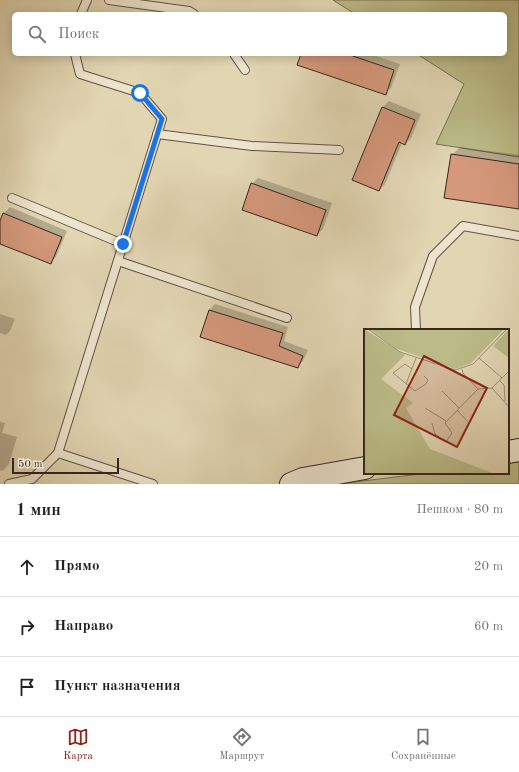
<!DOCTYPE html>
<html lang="ru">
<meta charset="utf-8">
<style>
body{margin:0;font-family:"Old Standard TT",serif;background:#f2f2f2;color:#202124}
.scale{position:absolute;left:12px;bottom:10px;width:107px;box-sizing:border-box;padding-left:4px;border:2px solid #37271d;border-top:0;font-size:11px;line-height:14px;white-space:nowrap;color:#37271d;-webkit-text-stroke:3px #ece4cd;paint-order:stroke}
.stop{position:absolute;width:12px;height:12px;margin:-9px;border:3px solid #1a73e8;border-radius:50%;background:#fff}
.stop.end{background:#1a73e8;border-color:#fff;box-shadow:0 1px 4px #0008}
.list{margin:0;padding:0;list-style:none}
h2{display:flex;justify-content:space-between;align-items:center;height:52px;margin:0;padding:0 16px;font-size:17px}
h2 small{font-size:13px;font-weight:400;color:#757577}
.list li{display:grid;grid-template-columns:26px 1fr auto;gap:12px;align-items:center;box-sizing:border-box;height:60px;padding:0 16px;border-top:1px solid #e0e0e0}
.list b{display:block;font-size:15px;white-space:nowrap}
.list em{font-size:13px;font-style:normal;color:#757577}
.icon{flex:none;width:22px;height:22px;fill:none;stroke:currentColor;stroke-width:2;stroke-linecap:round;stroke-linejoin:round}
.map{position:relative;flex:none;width:519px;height:484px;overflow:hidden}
.search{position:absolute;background:#fff;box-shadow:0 2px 10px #0003;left:12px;right:12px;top:12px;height:44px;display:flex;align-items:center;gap:10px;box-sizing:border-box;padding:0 14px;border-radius:6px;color:#757577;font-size:15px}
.sheet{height:232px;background:#fff}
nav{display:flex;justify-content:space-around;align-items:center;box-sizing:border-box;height:56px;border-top:1px solid #e0e0e0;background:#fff;font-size:11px;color:#757577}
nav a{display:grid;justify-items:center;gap:2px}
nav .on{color:#8f2418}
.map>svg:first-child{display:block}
.green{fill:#bbbb87;stroke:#797152}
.shadow{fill:#0003}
.building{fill:#d4987b;stroke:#37271d}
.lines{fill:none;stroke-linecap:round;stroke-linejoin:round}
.lane-casing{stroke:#625242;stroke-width:10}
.secondary-casing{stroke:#37271d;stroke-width:24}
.lane{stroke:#ece4cd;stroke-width:8}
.secondary{stroke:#ece4cd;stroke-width:22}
.route{stroke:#1a73e8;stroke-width:5}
.inset-road{fill:none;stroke:#9d8f76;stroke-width:1}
.view{fill:#8f2418;fill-opacity:0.15;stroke:#8f2418;stroke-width:2}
.inset-edge{fill:none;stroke:#37271d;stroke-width:2}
</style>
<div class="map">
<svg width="519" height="484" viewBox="0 0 519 484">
<rect width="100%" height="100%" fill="#e1d5b2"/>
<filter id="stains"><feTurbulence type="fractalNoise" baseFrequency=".005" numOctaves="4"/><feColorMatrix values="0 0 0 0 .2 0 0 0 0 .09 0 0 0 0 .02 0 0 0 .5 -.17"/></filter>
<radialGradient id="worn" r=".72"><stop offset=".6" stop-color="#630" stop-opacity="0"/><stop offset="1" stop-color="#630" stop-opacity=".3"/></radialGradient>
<!-- green -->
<g class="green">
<path d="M333 0H519V157L436 144 464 84 417 54H505V14H355Z"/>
<path d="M519 462V484H338L428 473H508V463Z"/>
</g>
<!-- shadow -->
<g class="shadow">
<path d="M302 54H370L400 64 391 88 385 94Z"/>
<path d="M389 101 421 114 411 138 405 144 402 143 385 184 379 190 354 180 383 107Z"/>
<path d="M460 147 519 155V208L452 155Z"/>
<path d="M258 178 332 203 323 229 317 235 252 184Z"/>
<path d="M10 207 67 231 56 257 50 263 0 243V224L4 213Z"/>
<path d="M215 304 288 327 284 341 308 350 303 361 297 367 209 310Z"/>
<path d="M0 314 15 319 10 331 6 335 0 333Z"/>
<path d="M0 422 5 423 2 433 17 437 9 464 3 471 0 470Z"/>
</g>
<!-- building -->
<g class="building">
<path d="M301 54H347L394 70 386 95 297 65Z"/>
<path d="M382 107 415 120 405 145 399 142 379 191 352 180Z"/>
<path d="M451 154 519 164V209L444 198Z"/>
<path d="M251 183 326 210 317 236 242 210Z"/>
<path d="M3 213 62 237 51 264 0 244V221Z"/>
<path d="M209 310 283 333 279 346 303 356 298 368 200 337Z"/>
</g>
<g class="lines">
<!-- lane casing -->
<g class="lane-casing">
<g id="lane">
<path d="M109 0 189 11 194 14"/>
<path d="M81 14 87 0"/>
<path d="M234 54 245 70"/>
<path d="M157 134 252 146 339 150"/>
<path d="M12 198 123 244"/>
<path d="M118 261 287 318"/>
<path d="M416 330 415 307 433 256 463 226 519 236"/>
<path d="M58 453 162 119 140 93 80 74 75 54"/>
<path d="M9 484 32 479 58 453 153 484"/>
</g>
</g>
<!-- secondary casing -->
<g class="secondary-casing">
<g id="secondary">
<path d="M508 452 519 450"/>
<path d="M291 484 303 479 365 468"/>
</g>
</g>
<!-- lane -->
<use href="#lane" class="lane"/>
<!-- secondary -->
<use href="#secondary" class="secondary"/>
</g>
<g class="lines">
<!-- route -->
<path class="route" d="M123 244 162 119 140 93"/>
</g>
<!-- overview -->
<g transform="translate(364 329)">
<rect width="145" height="145" fill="#e1d5b2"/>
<path d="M0 0 41 26 17 50 49 74 42 79 66 120 131 145H0ZM6 0H140L107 34 91 40 31 19ZM145 0V29L129 17Z" fill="#bbbb87"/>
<path class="inset-road" d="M4 0 36 23 91 41 109 35 143 0M115 29 138 49M48 40 41 35 29 44 51 62 62 55 64 51 60 47M98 40 99 44 114 60 128 59 145 42M135 51 140 56 141 72M42 55 52 29M128 59 145 78M78 62 95 79M61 79 82 92M93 81 104 93M68 94 71 105 82 113 88 104 81 94 114 60"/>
<path class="view" d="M60 27 123 59 93 118 30 86Z"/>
<rect width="145" height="145" class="inset-edge"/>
</g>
<rect width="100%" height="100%" filter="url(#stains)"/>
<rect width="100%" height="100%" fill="url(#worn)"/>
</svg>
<div class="scale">50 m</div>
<div class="stop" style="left:140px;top:93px"></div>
<div class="stop end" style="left:123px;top:244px"></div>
<div class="search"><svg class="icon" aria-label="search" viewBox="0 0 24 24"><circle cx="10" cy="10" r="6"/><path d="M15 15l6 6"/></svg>Поиск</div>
</div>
<section class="sheet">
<h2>1 мин<small>Пешком · 80 m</small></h2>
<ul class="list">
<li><svg class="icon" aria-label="ahead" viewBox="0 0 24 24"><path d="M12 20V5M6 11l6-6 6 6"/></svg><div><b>Прямо</b></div><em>20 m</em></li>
<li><svg class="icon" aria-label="right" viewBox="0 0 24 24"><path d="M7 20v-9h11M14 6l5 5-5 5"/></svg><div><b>Направо</b></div><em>60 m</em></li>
<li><svg class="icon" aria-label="arrive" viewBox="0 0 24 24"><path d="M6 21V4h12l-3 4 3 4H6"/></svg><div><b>Пункт назначения</b></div></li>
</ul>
</section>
<nav>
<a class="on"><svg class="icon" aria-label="map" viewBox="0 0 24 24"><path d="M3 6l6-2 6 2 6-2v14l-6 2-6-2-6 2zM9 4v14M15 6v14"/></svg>Карта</a>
<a><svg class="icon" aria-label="directions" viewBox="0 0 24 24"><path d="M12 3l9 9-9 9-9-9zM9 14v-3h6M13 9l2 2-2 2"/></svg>Маршрут</a>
<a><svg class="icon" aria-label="saved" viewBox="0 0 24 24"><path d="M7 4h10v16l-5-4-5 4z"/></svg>Сохранённые</a>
</nav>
